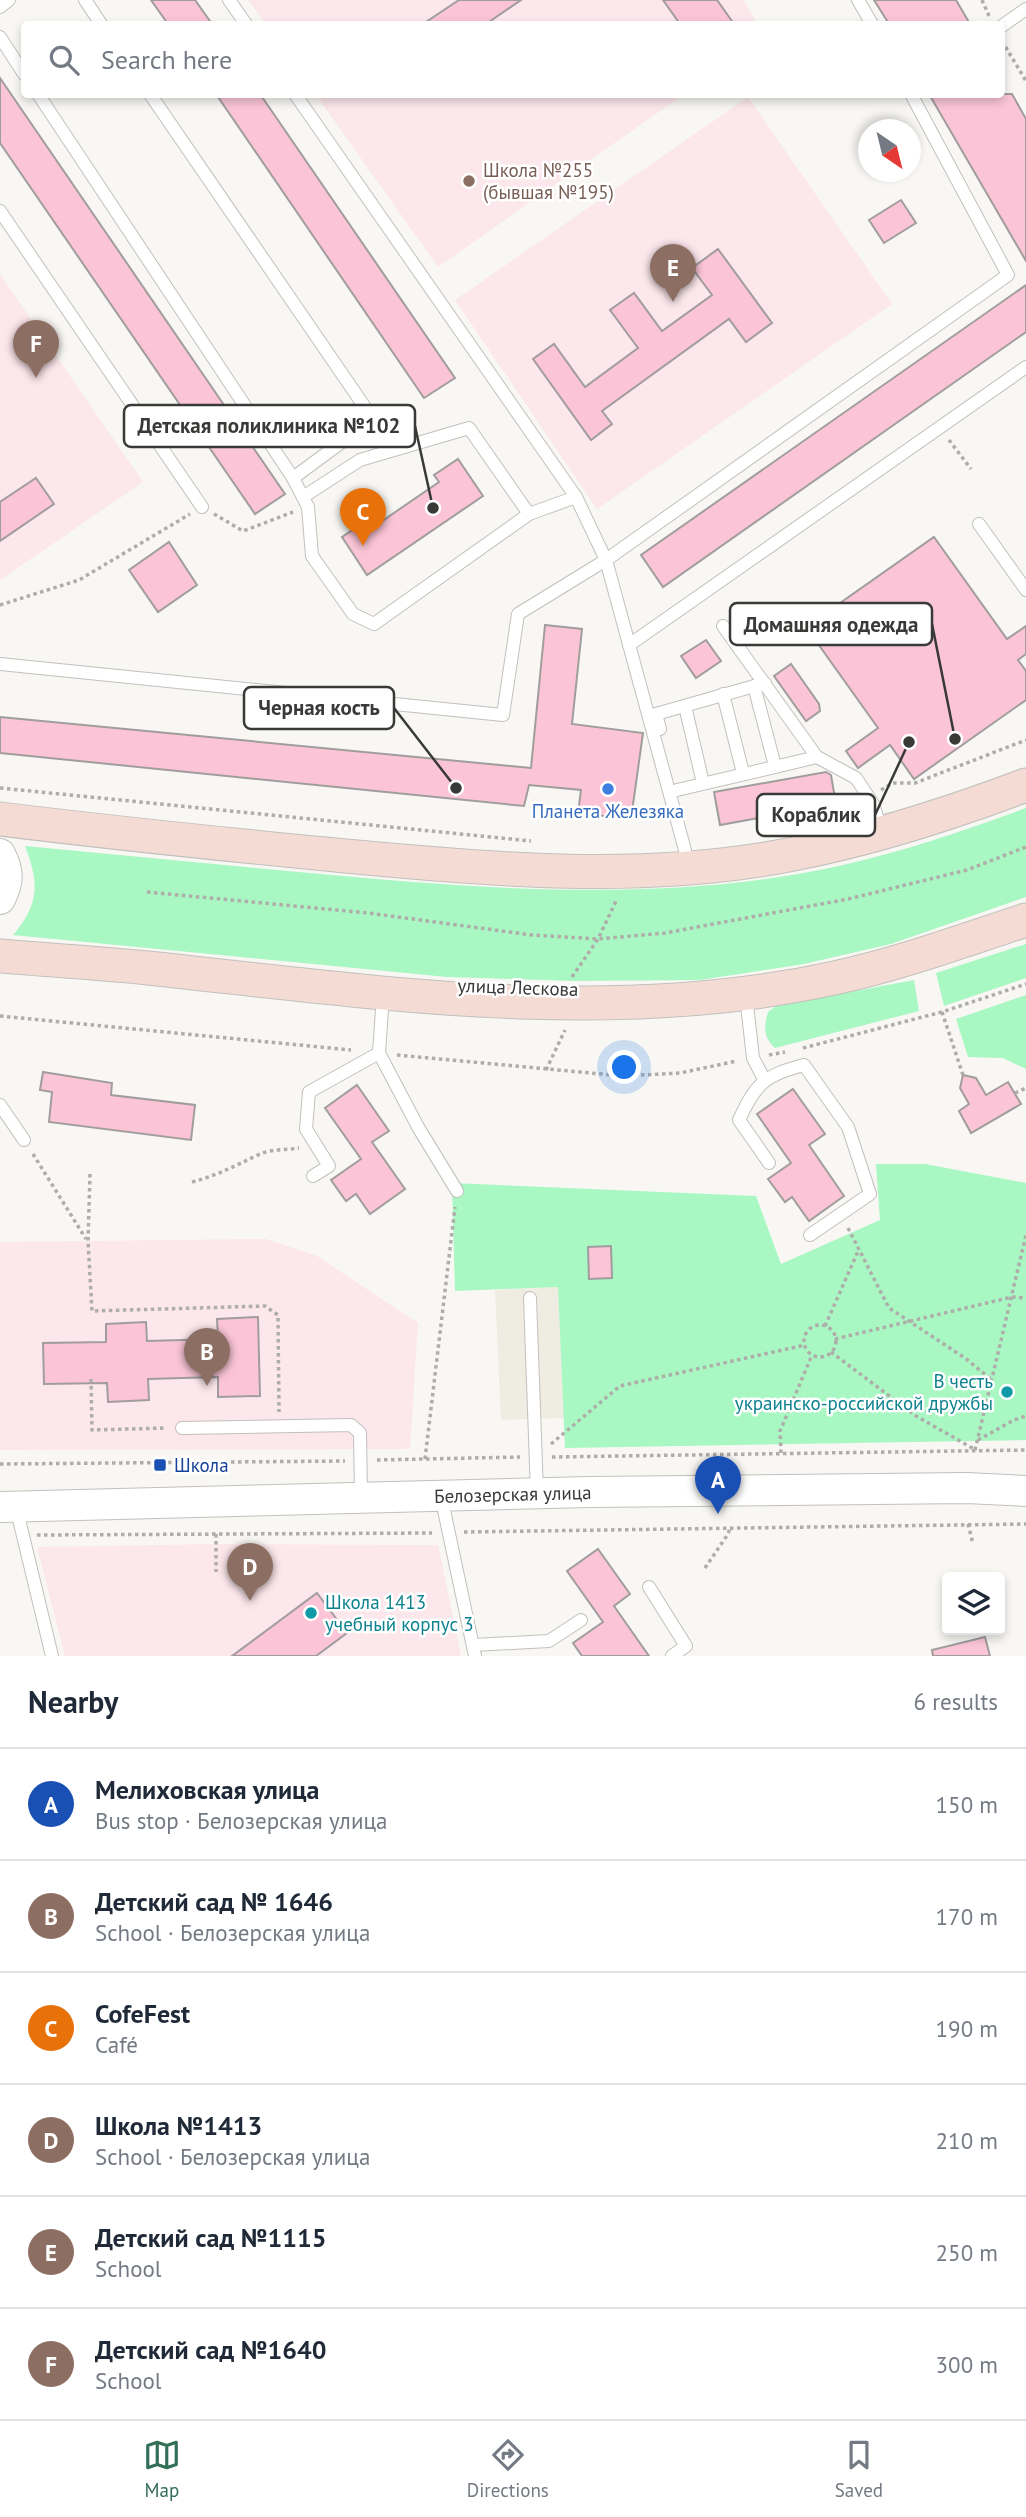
<!DOCTYPE html>
<meta charset="utf-8">
<style>
body{margin:0;font-family:"PT Sans",sans-serif;background:#f6f6f7;color:#1f2937}
.controls{position:absolute;right:21px;bottom:21px;display:grid;overflow:hidden;border-radius:7px;box-shadow:0 4px 10px #0003}
.controls button{width:63px;height:63px;display:grid;place-items:center;padding:0;border:0;border-bottom:2px solid #e0e1e3;background:#fff;color:#1f2937;font:35px sans-serif}
.compass{position:absolute;left:858px;top:119px;width:63px;height:63px;border-radius:50%;background:#fff;box-shadow:0 4px 10px #0003;rotate:145deg}
.you{position:absolute;left:625px;top:1068px;width:24px;height:24px;margin:-18px;border:5px solid #fff;border-radius:50%;background:#1a73e8;box-shadow:0 0 0 10px #1a73e833}
.badge{display:grid;place-items:center;width:46px;height:46px;border-radius:50%;background:#336e57;color:#fff;font-size:23px;font-weight:700}
.pin{position:absolute;translate:-50% -58px;filter:drop-shadow(0 2px 4px #0008)}
.pin::after{content:'';position:absolute;top:37px;width:24px;height:21px;background:inherit;clip-path:polygon(0 0,100% 0,50% 100%)}
.list{margin:0;padding:0;list-style:none}
h2{display:flex;justify-content:space-between;align-items:center;height:91px;margin:0;padding:0 28px;font-size:30px}
h2 small{font-size:23px;font-weight:400;color:#747a83}
.list li{display:grid;grid-template-columns:46px 1fr auto;gap:21px;align-items:center;box-sizing:border-box;height:112px;padding:0 28px;border-top:2px solid #e0e1e3}
.list b{display:block;font-size:26px;white-space:nowrap}
.list p{margin:0;font-size:23px;white-space:nowrap;color:#747a83}
.list em{font-size:23px;font-style:normal;color:#747a83}
.icon{flex:none;width:38px;height:38px;fill:none;stroke:currentColor;stroke-width:2;stroke-linecap:round;stroke-linejoin:round}
.map{position:relative;flex:none;width:1026px;height:1656px;overflow:hidden}
.search{position:absolute;background:#fff;box-shadow:0 4px 10px #0003;left:21px;right:21px;top:21px;height:77px;display:flex;align-items:center;gap:18px;box-sizing:border-box;padding:0 24px;border-radius:7px;color:#747a83;font-size:26px}
.sheet{height:763px;background:#fff}
nav{display:flex;justify-content:space-around;align-items:center;box-sizing:border-box;height:98px;border-top:2px solid #e0e1e3;background:#fff;font-size:19px;color:#747a83}
nav a{display:grid;justify-items:center;gap:4px}
nav .on{color:#336e57}
.map>svg:first-child{display:block}
.built{fill:#efece1}
.education{fill:#fce7ec}
.green{fill:#a9f7c3}
.building{fill:#fbc5d7;stroke:#a19d9e;stroke-width:2}
.lines{fill:none;stroke-linecap:round;stroke-linejoin:round}
.service-casing{stroke:#c1c0bd;stroke-width:14}
.tertiary-casing{stroke:#c1c0bd;stroke-width:32}
.secondary-casing{stroke:#c1c0bd;stroke-width:35}
.path{stroke:#aeadaa;stroke-width:3.5;stroke-dasharray:3.5 3.5;stroke-linecap:butt}
.service{stroke:#fff;stroke-width:12}
.tertiary{stroke:#fff;stroke-width:30}
.secondary{stroke:#f4dcd4;stroke-width:33}
.education-dot{fill:#8d6e63;stroke:#fff;stroke-width:2.5}
.shop-dot{fill:#3f7fe0;stroke:#fff;stroke-width:2.5}
.culture-dot{fill:#0f9aa8;stroke:#fff;stroke-width:2.5}
.transit-dot{fill:#1a4fb4;stroke:#fff;stroke-width:2.5}
.labels{text-anchor:middle;stroke-width:5;stroke-linejoin:round;paint-order:stroke}
.education-label{font-size:19px;fill:#785e54;stroke:#fff;text-anchor:start}
.shop-label{font-size:19px;fill:#366cbe;stroke:#fff}
.street-label{font-size:19px;fill:#393937;stroke:#fff}
.culture-label{font-size:19px;fill:#0d838f;stroke:#fff;text-anchor:end}
.transit-label{font-size:19px;fill:#164399;stroke:#fff;text-anchor:start}
.leader{fill:none;stroke:#393937;stroke-width:2.5}
.callout-dot{fill:#393937;stroke:#fff;stroke-width:2.5}
.callout{fill:#fff;stroke:#393937;stroke-width:2.5}
.callout-label{font-size:21px;text-anchor:middle;font-weight:bold;fill:#393937}
</style>
<div class="map">
<svg width="1026" height="1656" viewBox="0 0 1026 1656">
<rect width="100%" height="100%" fill="#f8f7f3"/>
<!-- built -->
<path class="built" d="M558 1287 564 1418 501 1420 495 1290Z"/>
<!-- education -->
<g class="education">
<path d="M248 0H744L757 24H266Z"/>
<path d="M316 95H683L438 267Z"/>
<path d="M748 97 892 304 597 509 455 300Z"/>
<path d="M0 274 143 482 0 580Z"/>
<path d="M266 1239 317 1256 418 1323 410 1449 0 1450V1242Z"/>
<path d="M216 1544 438 1545 461 1656H65L37 1547Z"/>
</g>
<!-- green -->
<g class="green">
<path d="M1026 808V897L891 944 804 964 700 980 575 981 447 977 13 935C40 904 39 882 25 846 120 855 215 864 310 873 470 888 633 901 792 875 872 862 950 836 1026 808Z"/>
<path d="M1026 944V978L944 1006 936 973Z"/>
<path d="M914 980 919 1011 775 1048C763 1038 764 1026 768 1012L776 1006Z"/>
<path d="M1026 995V1069L1003 1058 968 1057 956 1019Z"/>
<path d="M876 1164H925L1026 1183V1440L565 1448 558 1287 455 1291 452 1183 756 1196 781 1264 880 1220Z"/>
</g>
<!-- building -->
<g class="building">
<path d="M151 0H195L212 24H168Z"/>
<path d="M459 0H521L486 24H423Z"/>
<path d="M663 0H717L734 24H680Z"/>
<path d="M874 0H956L970 24H889Z"/>
<path d="M0 78 285 494 255 514 0 143Z"/>
<path d="M216 94H260L455 378 424 398Z"/>
<path d="M929 94H1012L1026 119V261Z"/>
<path d="M901 200 916 223 884 243 869 220Z"/>
<path d="M718 249 772 323 746 342 729 319 602 411 612 424 591 440 533 359 554 344 585 387 638 348 610 310 634 293 662 331 712 295 692 268Z"/>
<path d="M1026 285V332L663 587 641 555Z"/>
<path d="M458 459 483 496 367 575 342 537 367 520 372 528 439 482 434 475Z"/>
<path d="M36 478 54 504 0 541V502Z"/>
<path d="M934 537 1007 639 1026 626V654L1018 660 1026 671V700L914 779 890 745 858 768 846 751 878 728 806 627Z"/>
<path d="M169 542 197 585 158 612 129 570Z"/>
<path d="M545 625 582 629 572 724 643 733 631 819 578 813 581 790 529 785 524 806 0 753V717L531 768Z"/>
<path d="M706 640 721 661 696 678 681 656Z"/>
<path d="M791 664 819 704 820 711 806 721 774 676Z"/>
<path d="M826 772 831 775 836 804 720 825 714 792Z"/>
<path d="M43 1072 112 1083 111 1095 195 1105 191 1140 49 1122 52 1092 40 1090Z"/>
<path d="M963 1075 976 1078 986 1095 1008 1082 1021 1104 971 1133 959 1111 969 1104 960 1088Z"/>
<path d="M357 1085 389 1131 372 1142 405 1189 370 1214 356 1194 346 1201 331 1180 361 1159 325 1108Z"/>
<path d="M793 1089 825 1134 809 1145 844 1196 809 1221 792 1197 785 1202 768 1179 791 1163 757 1114Z"/>
<path d="M611 1246 612 1278 589 1279 588 1247Z"/>
<path d="M258 1317 260 1396 218 1397V1377L148 1379 149 1400 108 1402 107 1383 44 1384 43 1343 106 1342V1324L146 1322 147 1341 218 1339 217 1319Z"/>
<path d="M598 1549 630 1594 614 1606 649 1656H582L573 1643 603 1622 567 1571Z"/>
<path d="M317 1593 347 1633 316 1656H232Z"/>
<path d="M985 1637 990 1656H933L932 1650Z"/>
</g>
<g class="lines">
<!-- service casing -->
<g class="service-casing">
<g id="service">
<path d="M85 0 101 24"/>
<path d="M229 0 246 24"/>
<path d="M858 0 872 24"/>
<path d="M0 7 9 0"/>
<path d="M1002 26 1026 9"/>
<path d="M0 37 24 74"/>
<path d="M38 94 293 478 308 507 312 556 353 614 374 624 529 514 576 497 606 560 685 850 687 867"/>
<path d="M150 94 373 419 293 478"/>
<path d="M295 94 576 497"/>
<path d="M0 211 202 507"/>
<path d="M303 497 360 460 469 428 529 514"/>
<path d="M979 524 1026 590"/>
<path d="M723 626 817 757 856 778 873 804 882 833"/>
<path d="M629 645 1026 367"/>
<path d="M0 664 503 715 518 614 606 560 1008 275 911 94"/>
<path d="M754 686 775 766"/>
<path d="M723 694 743 773"/>
<path d="M685 706 703 783"/>
<path d="M660 729 656 714 765 683"/>
<path d="M677 790 817 757"/>
<path d="M383 995 379 1053 418 1127 457 1191"/>
<path d="M746 996 753 1058 765 1081"/>
<path d="M0 1105 24 1140"/>
<path d="M769 1163 739 1120C756 1083 765 1075 804 1065L848 1127 870 1194 810 1235"/>
<path d="M313 1176 329 1166 306 1129 309 1092 379 1053"/>
<path d="M530 1298 537 1493"/>
<path d="M182 1428 351 1425 360 1433 361 1497"/>
<path d="M441 1496 475 1656"/>
<path d="M16 1507 52 1656"/>
<path d="M649 1587 686 1646 672 1656"/>
<path d="M473 1645 549 1641 581 1620"/>
</g>
</g>
<!-- tertiary casing -->
<g class="tertiary-casing">
<g id="tertiary">
<path d="M0 854C9 871 9 881 0 899"/>
<path id="s1" d="M0 1507 590 1492 967 1488 1026 1491"/>
</g>
</g>
<!-- secondary casing -->
<g class="secondary-casing">
<g id="secondary">
<path d="M0 819C115 833 231 845 346 856 492 870 644 883 788 855 869 840 949 814 1026 785"/>
<path d="M0 956C49 960 99 963 148 968 374 992 608 1028 834 978 899 964 962 941 1026 920"/>
</g>
</g>
<!-- path -->
<g class="path">
<path d="M982 0 989 16"/>
<path d="M1002 41 1026 81"/>
<path d="M949 440 971 469"/>
<path d="M214 514 243 531 293 512"/>
<path d="M0 605 79 580 190 514"/>
<path d="M0 788 531 841"/>
<path d="M881 790 893 783H915L1026 740"/>
<path d="M147 892 368 913 532 935 598 939 665 933 848 899 967 870 1026 847"/>
<path d="M572 977 598 939 617 899"/>
<path d="M942 1012 963 1075"/>
<path d="M0 1016 351 1050"/>
<path d="M803 1048 942 1012 1026 984"/>
<path d="M397 1055 623 1076 680 1073 737 1061"/>
<path d="M769 1055 785 1052"/>
<path d="M546 1070 565 1030"/>
<path d="M1015 1093 1026 1088"/>
<path d="M33 1154 86 1239"/>
<path d="M90 1174 88 1241 92 1311 265 1306 278 1315 279 1412"/>
<path d="M192 1182C219 1175 236 1165 260 1154 271 1149 287 1150 299 1148"/>
<path d="M848 1228 889 1308 965 1358 992 1380"/>
<circle cx="820" cy="1341" r="16"/>
<path d="M825 1326 859 1249"/>
<path d="M835 1339 1012 1297 1026 1298"/>
<path d="M831 1352 916 1416 974 1449"/>
<path d="M91 1379 92 1430 166 1428"/>
<path d="M978 1440 1014 1420 1026 1416"/>
<path d="M551 1444 620 1386 805 1345"/>
<path d="M975 1450 1026 1235"/>
<path d="M781 1453 780 1431 812 1355"/>
<path d="M552 1457 1026 1450"/>
<path d="M425 1459 455 1207"/>
<path d="M377 1460 520 1457"/>
<path d="M0 1464 345 1461"/>
<path d="M968 1524 973 1544"/>
<path d="M464 1532 1026 1524"/>
<path d="M216 1534V1572"/>
<path d="M37 1535 432 1533"/>
<path d="M705 1568 728 1534 730 1528"/>
</g>
<!-- service -->
<use href="#service" class="service"/>
<!-- tertiary -->
<use href="#tertiary" class="tertiary"/>
<!-- secondary -->
<use href="#secondary" class="secondary"/>
</g>
<!-- markers -->
<circle class="education-dot" cx="469" cy="181" r="7"/>
<circle class="shop-dot" cx="608" cy="789" r="7"/>
<g class="culture-dot">
<circle cx="1007" cy="1392" r="7"/>
<circle cx="311" cy="1613" r="7"/>
</g>
<rect class="transit-dot" x="153" y="1458" width="14" height="14" rx="3.5"/>
<g class="labels">
<!-- education labels -->
<g class="education-label">
<text x="483" y="177">Школа №255<tspan x="483" dy="22">(бывшая №195)</tspan></text>
</g>
<!-- shop labels -->
<g class="shop-label">
<text x="608" y="818">Планета Железяка</text>
</g>
<!-- street labels -->
<g class="street-label">
<text transform="translate(518 987) rotate(2)" y="7">улица Лескова</text>
<text dy="7" stroke="none"><textPath href="#s1" startOffset="513">Белозерская улица</textPath></text>
</g>
<!-- culture labels -->
<g class="culture-label">
<text x="993" y="1388">В честь<tspan x="993" dy="22">украинско-российской дружбы</tspan></text>
<text x="325" y="1609" text-anchor="start">Школа 1413<tspan x="325" dy="22">учебный корпус 3</tspan></text>
</g>
<!-- transit labels -->
<g class="transit-label">
<text x="174" y="1472">Школа</text>
</g>
</g>
<!-- callouts -->
<path class="leader" d="M433 508L415 426M955 739L932 624M456 788L394 708M909 742L875 815"/>
<g class="callout-dot">
<circle cx="433" cy="508" r="7"/>
<circle cx="955" cy="739" r="7"/>
<circle cx="456" cy="788" r="7"/>
<circle cx="909" cy="742" r="7"/>
</g>
<g class="callout">
<rect x="124" y="405" width="291" height="42" rx="7"/>
<rect x="730" y="603" width="202" height="42" rx="7"/>
<rect x="244" y="687" width="150" height="42" rx="7"/>
<rect x="757" y="794" width="118" height="42" rx="7"/>
</g>
<g class="callout-label">
<text x="269" y="433">Детская поликлиника №102</text>
<text x="831" y="632">Домашняя одежда</text>
<text x="319" y="715">Черная кость</text>
<text x="816" y="822">Кораблик</text>
</g>
</svg>
<div class="controls">
<button><svg class="icon" aria-label="layers" viewBox="0 0 24 24"><path d="M12 4l9 5-9 5-9-5zM3 14l9 5 9-5"/></svg></button>
</div>
<svg class="compass" viewBox="-18 -18 36 36"><path d="M0-13l5 13h-10z" fill="#e53935"/><path d="M0 13l5-13h-10z" fill="#747a83"/></svg>
<div class="you"></div>
<div class="pin badge" style="left:718px;top:1514px;background:#1a4fb4">A</div>
<div class="pin badge" style="left:207px;top:1386px;background:#8d6e63">B</div>
<div class="pin badge" style="left:363px;top:546px;background:#e8710a">C</div>
<div class="pin badge" style="left:250px;top:1601px;background:#8d6e63">D</div>
<div class="pin badge" style="left:673px;top:302px;background:#8d6e63">E</div>
<div class="pin badge" style="left:36px;top:378px;background:#8d6e63">F</div>
<div class="search"><svg class="icon" aria-label="search" viewBox="0 0 24 24"><circle cx="10" cy="10" r="6"/><path d="M15 15l6 6"/></svg>Search here</div>
</div>
<section class="sheet">
<h2>Nearby<small>6 results</small></h2>
<ul class="list">
<li><span class="badge" style="background:#1a4fb4">A</span><div><b>Мелиховская улица</b><p>Bus stop · Белозерская улица</p></div><em>150 m</em></li>
<li><span class="badge" style="background:#8d6e63">B</span><div><b>Детский сад № 1646</b><p>School · Белозерская улица</p></div><em>170 m</em></li>
<li><span class="badge" style="background:#e8710a">C</span><div><b>CofeFest</b><p>Café</p></div><em>190 m</em></li>
<li><span class="badge" style="background:#8d6e63">D</span><div><b>Школа №1413</b><p>School · Белозерская улица</p></div><em>210 m</em></li>
<li><span class="badge" style="background:#8d6e63">E</span><div><b>Детский сад №1115</b><p>School</p></div><em>250 m</em></li>
<li><span class="badge" style="background:#8d6e63">F</span><div><b>Детский сад №1640</b><p>School</p></div><em>300 m</em></li>
</ul>
</section>
<nav>
<a class="on"><svg class="icon" aria-label="map" viewBox="0 0 24 24"><path d="M3 6l6-2 6 2 6-2v14l-6 2-6-2-6 2zM9 4v14M15 6v14"/></svg>Map</a>
<a><svg class="icon" aria-label="directions" viewBox="0 0 24 24"><path d="M12 3l9 9-9 9-9-9zM9 14v-3h6M13 9l2 2-2 2"/></svg>Directions</a>
<a><svg class="icon" aria-label="saved" viewBox="0 0 24 24"><path d="M7 4h10v16l-5-4-5 4z"/></svg>Saved</a>
</nav>
